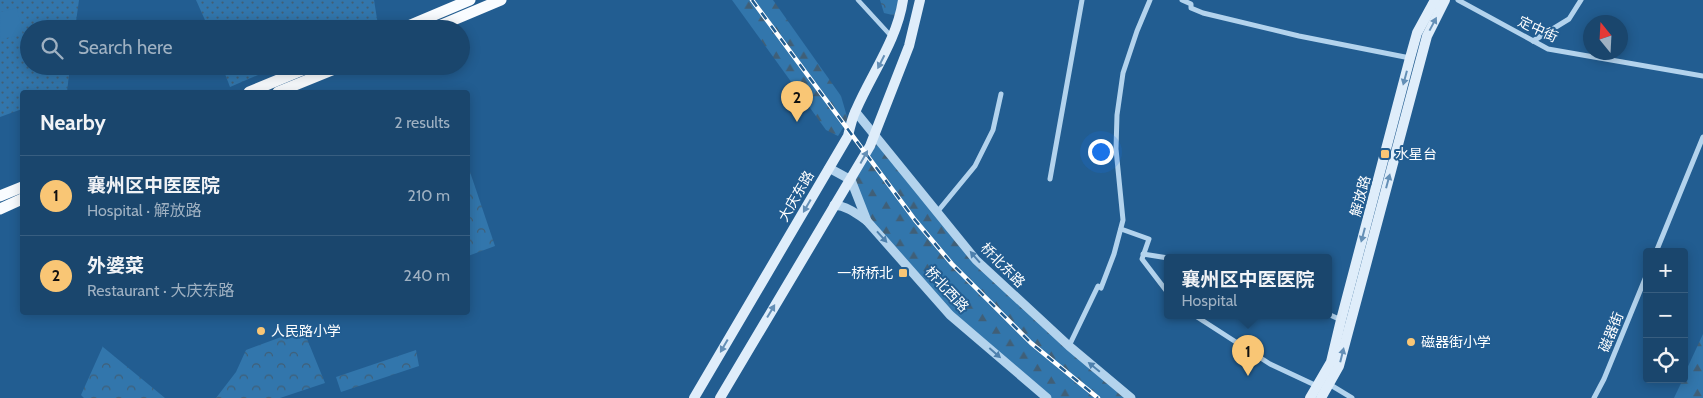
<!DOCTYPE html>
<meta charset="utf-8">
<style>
body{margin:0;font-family:Cabin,"Noto Sans SC",sans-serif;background:#275075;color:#f1f3f6}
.controls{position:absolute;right:15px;bottom:15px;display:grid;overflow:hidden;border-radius:5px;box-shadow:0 2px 12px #0003}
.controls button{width:45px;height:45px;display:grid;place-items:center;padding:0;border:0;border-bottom:1px solid #385e80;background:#1a466d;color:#f1f3f6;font:25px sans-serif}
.compass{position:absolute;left:1583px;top:15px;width:45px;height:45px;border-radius:50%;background:#1a466d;box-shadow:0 2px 12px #0003;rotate:342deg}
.you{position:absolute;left:1100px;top:151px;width:18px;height:18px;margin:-12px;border:4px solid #fff;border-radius:50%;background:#1a73e8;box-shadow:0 0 0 8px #1a73e833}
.badge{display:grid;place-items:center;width:32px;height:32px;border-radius:50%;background:#f9c675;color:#111;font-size:16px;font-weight:700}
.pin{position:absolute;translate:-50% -41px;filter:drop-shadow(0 1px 2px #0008)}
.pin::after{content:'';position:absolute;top:26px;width:18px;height:15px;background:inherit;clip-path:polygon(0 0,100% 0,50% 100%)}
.popup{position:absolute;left:1164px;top:254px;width:168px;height:65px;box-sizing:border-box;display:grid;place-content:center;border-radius:5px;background:#1a466d;filter:drop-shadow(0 1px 4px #0005);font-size:16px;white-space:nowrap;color:#9fb1c2}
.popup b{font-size:19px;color:#f1f3f6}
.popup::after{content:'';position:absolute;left:50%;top:100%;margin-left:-10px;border:10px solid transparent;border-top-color:#1a466d}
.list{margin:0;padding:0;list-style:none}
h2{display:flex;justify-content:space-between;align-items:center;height:65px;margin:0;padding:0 20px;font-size:21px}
h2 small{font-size:16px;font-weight:400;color:#9fb1c2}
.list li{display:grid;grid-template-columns:32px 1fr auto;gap:15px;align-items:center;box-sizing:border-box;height:80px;padding:0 20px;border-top:1px solid #385e80}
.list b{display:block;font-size:19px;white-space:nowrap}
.list p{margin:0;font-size:16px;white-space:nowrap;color:#9fb1c2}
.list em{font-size:16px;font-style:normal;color:#9fb1c2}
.icon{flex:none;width:28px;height:28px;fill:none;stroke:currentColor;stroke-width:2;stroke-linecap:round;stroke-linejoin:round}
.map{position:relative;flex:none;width:1703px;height:398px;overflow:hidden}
.search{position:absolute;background:#1a466d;box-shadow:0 2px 12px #0003;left:20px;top:20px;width:450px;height:55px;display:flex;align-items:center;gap:12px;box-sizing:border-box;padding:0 18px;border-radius:28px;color:#9fb1c2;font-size:19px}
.panel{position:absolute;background:#1a466d;box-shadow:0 2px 12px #0003;left:20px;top:90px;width:450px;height:225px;border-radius:5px}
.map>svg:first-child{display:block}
.grass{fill:url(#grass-dots)}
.forest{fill:url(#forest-firs)}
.park{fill:url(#park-crowns)}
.pitch{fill:#3276ac}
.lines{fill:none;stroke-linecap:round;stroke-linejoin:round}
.pedestrian{stroke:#b3d3ed;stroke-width:4.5}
.minor{stroke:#b3d3ed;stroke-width:5}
.tertiary{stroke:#b3d3ed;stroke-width:9}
.secondary{stroke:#dfedfa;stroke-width:10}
.primary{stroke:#f9fcff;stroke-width:11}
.rail-casing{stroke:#fff;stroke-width:4.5}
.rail{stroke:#225d91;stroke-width:2.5;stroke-dasharray:8;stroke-linecap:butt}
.oneway{fill:#648fb6}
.oneway2{fill:#4e80ad}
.poi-dot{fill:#f9c675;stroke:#225d91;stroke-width:2}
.labels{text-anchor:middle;stroke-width:4;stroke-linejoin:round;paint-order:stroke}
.street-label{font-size:14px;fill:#fff;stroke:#225d91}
.poi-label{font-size:14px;fill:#fff;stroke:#225d91;text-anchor:start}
</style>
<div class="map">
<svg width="1703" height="398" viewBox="0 0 1703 398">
<defs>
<pattern id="grass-dots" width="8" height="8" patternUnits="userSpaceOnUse" patternTransform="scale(1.25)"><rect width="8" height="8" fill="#3276ac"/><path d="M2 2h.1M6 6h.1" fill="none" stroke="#405f77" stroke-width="1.8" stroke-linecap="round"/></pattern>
<pattern id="forest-firs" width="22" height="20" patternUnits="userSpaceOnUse" patternTransform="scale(1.25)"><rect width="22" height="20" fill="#3276ac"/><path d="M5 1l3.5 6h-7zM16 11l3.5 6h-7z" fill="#405f77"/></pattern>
<pattern id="park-crowns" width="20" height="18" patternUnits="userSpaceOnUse" patternTransform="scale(1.25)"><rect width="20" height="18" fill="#3276ac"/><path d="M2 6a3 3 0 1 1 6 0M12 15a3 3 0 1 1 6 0" fill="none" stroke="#405f77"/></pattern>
</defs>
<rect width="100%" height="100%" fill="#225d91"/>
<!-- grass -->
<g class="grass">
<path d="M0 0H79L75 29H29V66H70L67 92H22V109L0 117Z"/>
<path d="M196 0H374L378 25 369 29H209Z"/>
<path d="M222 66H279L230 87Z"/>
</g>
<!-- forest -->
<g class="forest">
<path d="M732 0H773L841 96 848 120 838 136 826 130Z"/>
<path d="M873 134 976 260 1131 398H1048L950 315 867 221 851 180Z"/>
<path d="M1703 334V398H1674L1683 379H1684V375Z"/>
</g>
<!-- park -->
<g class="park">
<path d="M880 0H903L901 17 884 13Z"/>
<path d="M468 166 495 246 468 256Z"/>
<path d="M303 329 325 383 280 398H216L236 372 246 350Z"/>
<path d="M103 346V347L165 398H84L81 395Z"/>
<path d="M416 350 419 366 341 392 336 377Z"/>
</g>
<!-- pitch -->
<path class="pitch" d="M17 8 23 35 1 39 0 12Z"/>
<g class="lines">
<!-- pedestrian -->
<path class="pedestrian" d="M858 0 891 36"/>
<!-- minor -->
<g class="minor">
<path d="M1182 0 1191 4V8L1203 13 1299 36 1410 58"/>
<path d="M1458 0 1548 49 1703 76"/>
<path d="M1533 41 1569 19 1581 0"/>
<path d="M1050 179 1082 0"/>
<path d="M938 211 975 166 993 130 1001 94"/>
<path d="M1121 229 1149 239 1142 259 1168 293"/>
<path d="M1656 252 1703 137"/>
<path d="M1143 254 1168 258"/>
<path d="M1328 314 1341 320"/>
<path d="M1194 315 1270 364 1317 386"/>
<path d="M1069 346 1098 286 1101 288 1114 254 1123 220 1116 149 1117 115 1123 73 1137 31 1150 0"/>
<path d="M1329 384 1352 398"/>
<path d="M1594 398 1604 379 1647 274"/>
</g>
<!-- tertiary -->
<g class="tertiary">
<path d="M855 111 976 260 1069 346 1131 398"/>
<path d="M829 168 851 180 867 221 950 315 1047 398"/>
<path d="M834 205C847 206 857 214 867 221"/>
</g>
<!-- secondary -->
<g class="secondary">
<path d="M694 398 848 136C850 127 852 118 856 110 872 73 897 40 903 0"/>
<path d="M720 398 870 146 909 46 920 0"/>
<path d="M1310 398 1331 362 1341 320 1410 58 1417 33 1435 0"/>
<path d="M1321 398 1339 366 1427 36 1445 0"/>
</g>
<!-- primary -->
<g class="primary">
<path d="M401 29 470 0"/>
<path d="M432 29 501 0"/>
<path d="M249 92 312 66"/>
<path d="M278 92 342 66"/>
<path d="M0 196 22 187"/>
<path d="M0 209 22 199"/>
</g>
<!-- rail casing -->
<g class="rail-casing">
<path id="rail" d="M752 0 915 220 952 264 1031 343 1098 398"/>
</g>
<!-- rail -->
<use href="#rail" class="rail"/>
</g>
<!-- one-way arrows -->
<defs><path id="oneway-solid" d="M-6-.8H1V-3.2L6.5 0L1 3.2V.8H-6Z" transform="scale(1.25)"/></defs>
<g class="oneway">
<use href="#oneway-solid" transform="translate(1433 24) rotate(-62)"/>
<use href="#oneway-solid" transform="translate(881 62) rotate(117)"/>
<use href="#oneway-solid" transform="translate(1405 78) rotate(105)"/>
<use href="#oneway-solid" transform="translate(864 157) rotate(-61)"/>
<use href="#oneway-solid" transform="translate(1388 181) rotate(-75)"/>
<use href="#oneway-solid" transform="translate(807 206) rotate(120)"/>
<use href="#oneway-solid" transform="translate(1363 235) rotate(105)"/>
<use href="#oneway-solid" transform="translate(771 311) rotate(-59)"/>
<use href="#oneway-solid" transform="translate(724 346) rotate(120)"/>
<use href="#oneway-solid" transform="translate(1342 355) rotate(-76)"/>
</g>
<g class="oneway2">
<use href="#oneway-solid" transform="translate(882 237) rotate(48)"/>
<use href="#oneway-solid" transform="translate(975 257) rotate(-131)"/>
<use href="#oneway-solid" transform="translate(995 353) rotate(41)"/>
<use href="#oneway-solid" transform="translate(1094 367) rotate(-141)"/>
</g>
<!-- markers -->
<g class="poi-dot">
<rect x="1380" y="149" width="10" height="10" rx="2.5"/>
<rect x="898" y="268" width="10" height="10" rx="2.5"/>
<circle cx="261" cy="331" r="5"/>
<circle cx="1411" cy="342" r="5"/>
</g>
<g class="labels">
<!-- street labels -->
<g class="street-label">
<text transform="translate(1538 29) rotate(25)" y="5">定中街</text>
<text transform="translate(796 196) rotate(-60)" y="5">大庆东路</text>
<text transform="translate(1360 196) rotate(-75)" y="5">解放路</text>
<text transform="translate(1003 265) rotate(45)" y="5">桥北东路</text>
<text transform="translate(947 289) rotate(47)" y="5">桥北西路</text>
<text transform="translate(1611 332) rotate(-68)" y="5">磁器街</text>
</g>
<!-- poi labels -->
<g class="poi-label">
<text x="1395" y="159">水星台</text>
<text x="893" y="278" text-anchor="end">一桥桥北</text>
<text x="271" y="336">人民路小学</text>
<text x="1421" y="347">磁器街小学</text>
</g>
</g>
</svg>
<div class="controls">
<button>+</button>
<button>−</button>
<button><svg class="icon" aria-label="locate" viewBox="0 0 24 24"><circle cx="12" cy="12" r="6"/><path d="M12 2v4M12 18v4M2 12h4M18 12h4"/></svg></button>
</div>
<svg class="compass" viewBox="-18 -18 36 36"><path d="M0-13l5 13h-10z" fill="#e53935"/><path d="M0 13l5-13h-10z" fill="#9fb1c2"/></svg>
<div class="you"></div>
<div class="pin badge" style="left:1248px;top:376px">1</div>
<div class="popup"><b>襄州区中医医院</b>Hospital</div>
<div class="pin badge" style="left:797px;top:122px">2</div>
<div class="search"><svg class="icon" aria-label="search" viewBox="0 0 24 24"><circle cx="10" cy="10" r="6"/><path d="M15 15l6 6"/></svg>Search here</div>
<section class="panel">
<h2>Nearby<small>2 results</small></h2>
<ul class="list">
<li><span class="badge">1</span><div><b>襄州区中医医院</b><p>Hospital · 解放路</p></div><em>210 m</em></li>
<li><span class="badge">2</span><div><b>外婆菜</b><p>Restaurant · 大庆东路</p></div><em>240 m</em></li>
</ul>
</section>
</div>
